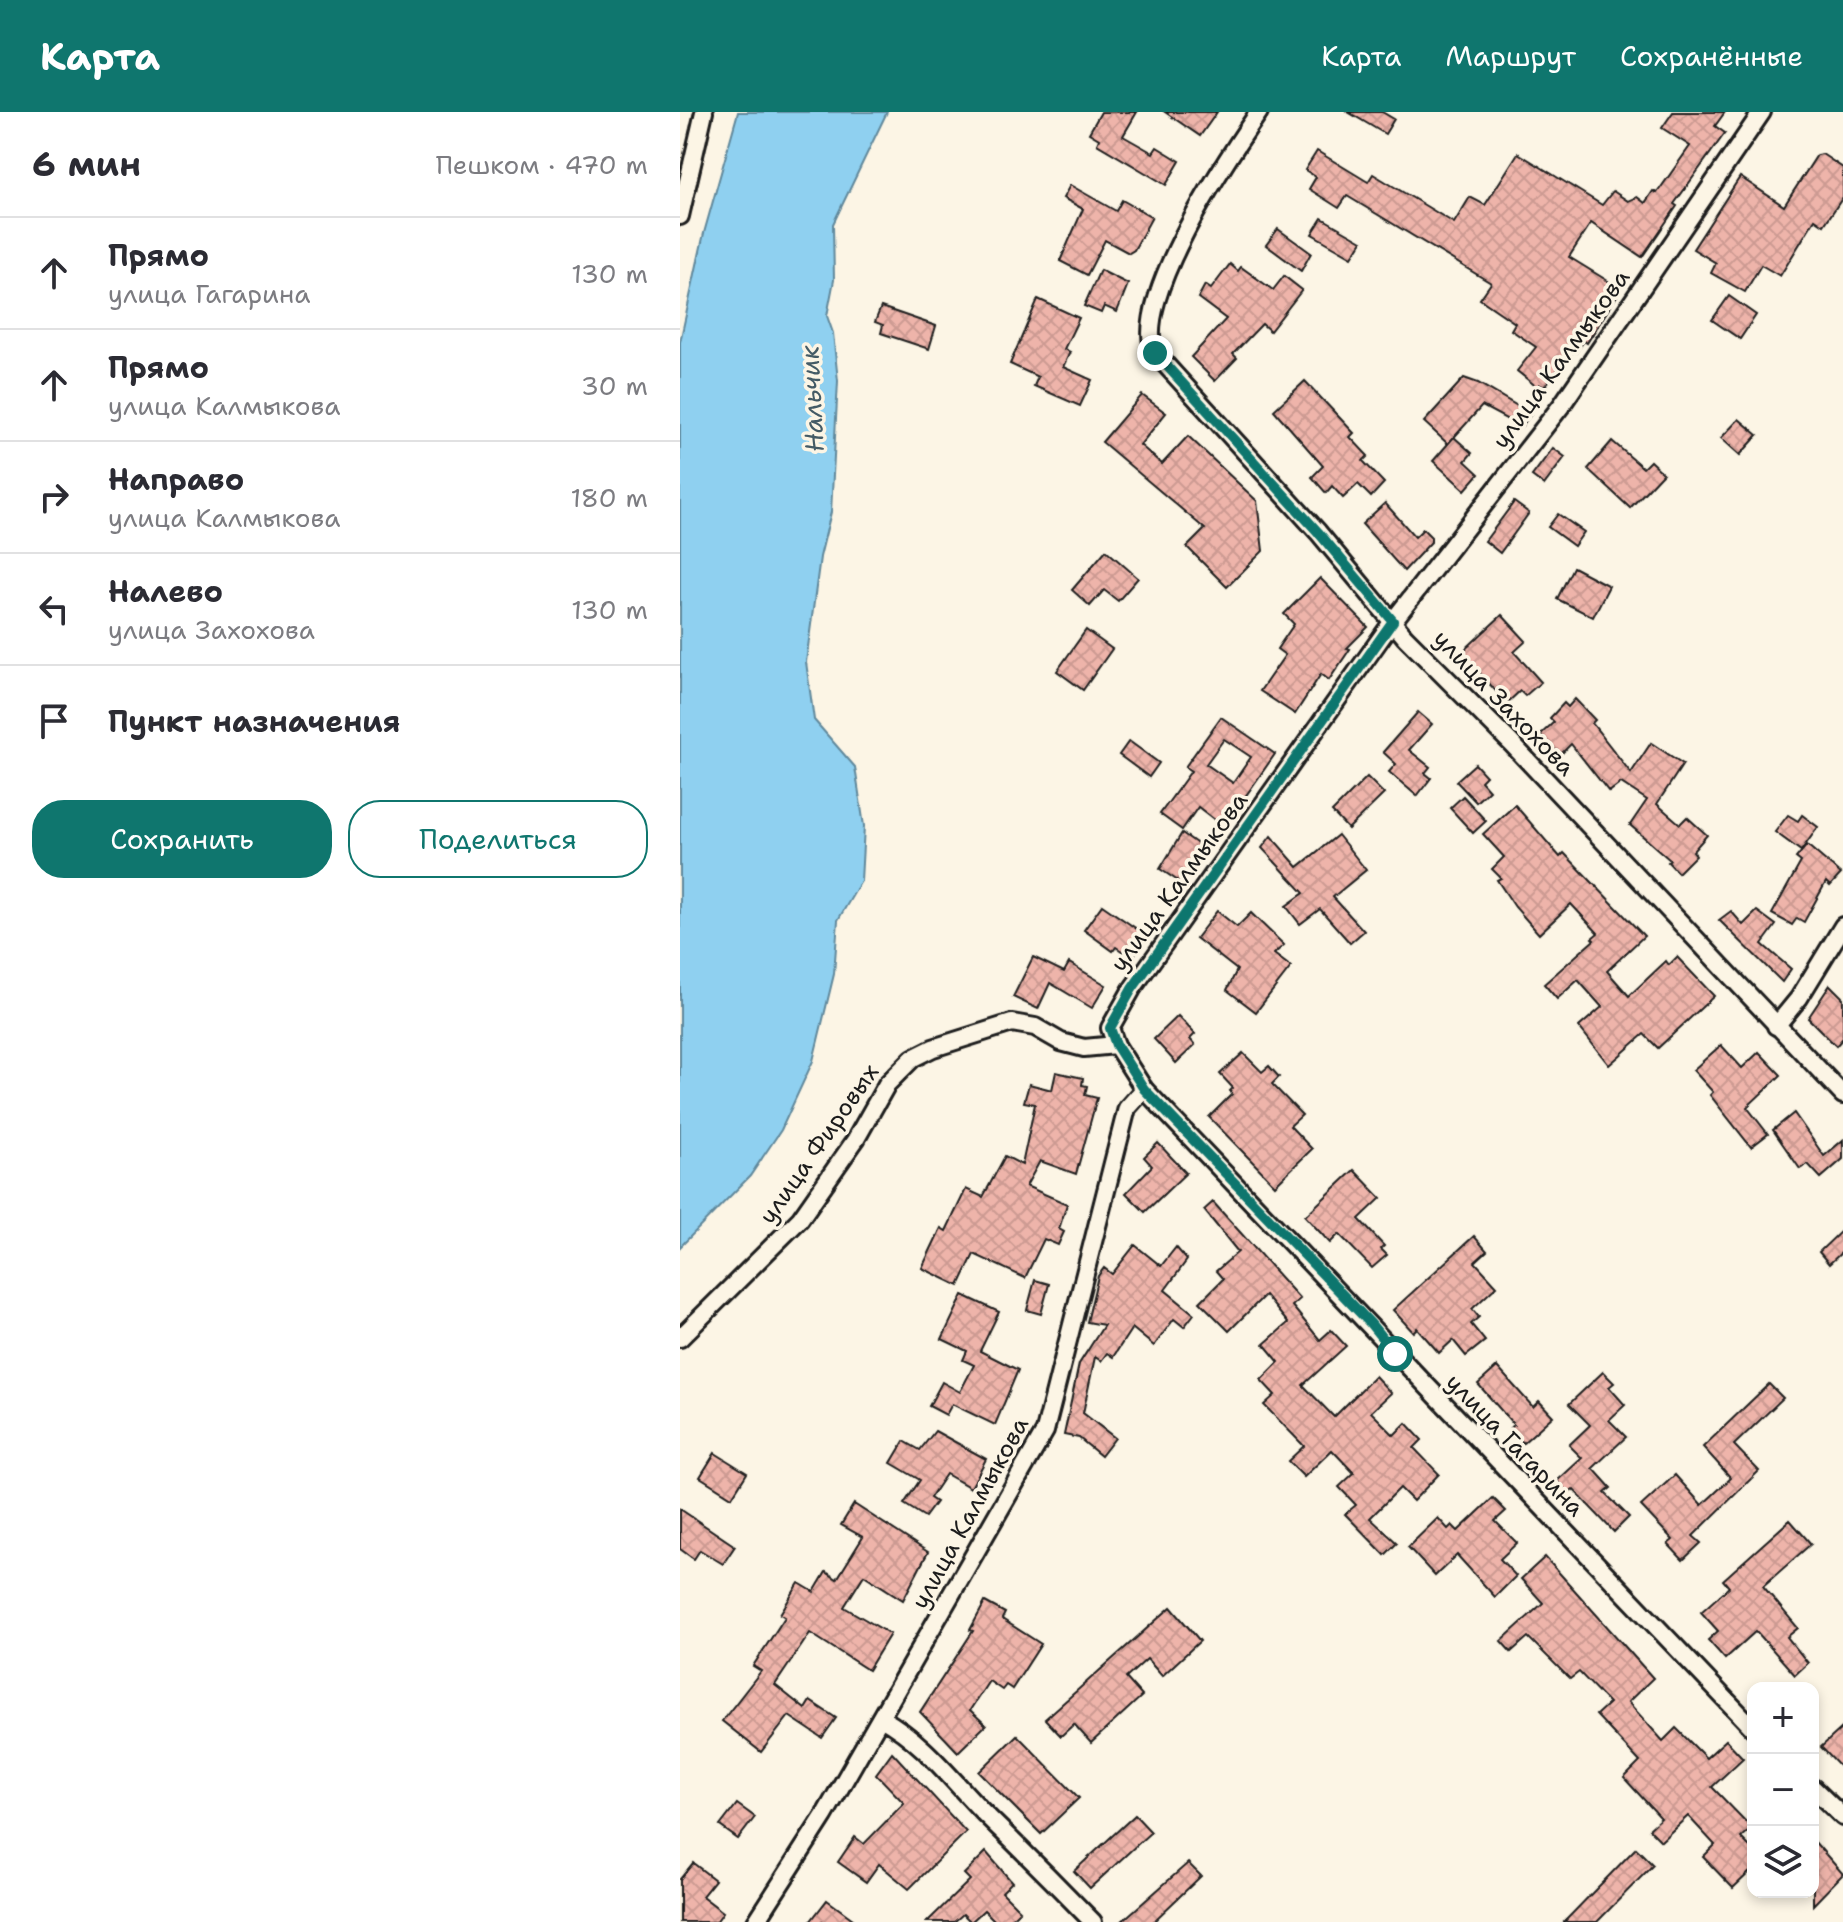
<!DOCTYPE html>
<html lang="ru">
<meta charset="utf-8">
<style>
body{margin:0;font-family:"Shantell Sans",sans-serif;background:#f7f7f7;color:#2b2b33}
.controls{position:absolute;right:24px;bottom:24px;display:grid;overflow:hidden;border-radius:16px;box-shadow:0 4px 12px #0003}
.controls button{width:72px;height:72px;display:grid;place-items:center;padding:0;border:0;border-bottom:2px solid #e1e1e2;background:#fff;color:#2b2b33;font:40px sans-serif}
.stop{position:absolute;width:24px;height:24px;margin:-18px;border:6px solid #0f766e;border-radius:50%;background:#fff}
.stop.end{background:#0f766e;border-color:#fff;box-shadow:0 2px 8px #0008}
.list{margin:0;padding:0;list-style:none}
h2{display:flex;justify-content:space-between;align-items:center;height:104px;margin:0;padding:0 32px;font-size:34px}
h2 small{font-size:26px;font-weight:400;color:#7c7c81}
.list li{display:grid;grid-template-columns:52px 1fr auto;gap:24px;align-items:center;box-sizing:border-box;height:112px;padding:0 32px;border-top:2px solid #e1e1e2}
.list b{display:block;font-size:30px;white-space:nowrap}
.list p{margin:0;font-size:26px;white-space:nowrap;color:#7c7c81}
.list em{font-size:26px;font-style:normal;color:#7c7c81}
.actions{display:flex;gap:16px;padding:24px 32px}
.actions a{flex:1;padding:18px 0;border:2px solid #0f766e;border-radius:32px;text-align:center;font-size:28px;color:#0f766e}
.actions .main{background:#0f766e;color:#fff}
.icon{flex:none;width:44px;height:44px;fill:none;stroke:currentColor;stroke-width:2;stroke-linecap:round;stroke-linejoin:round}
.map{position:relative;flex:none;width:1163px;height:1810px;overflow:hidden}
header{display:flex;align-items:center;gap:48px;box-sizing:border-box;height:112px;padding:0 40px;background:#0f766e;color:#fff}
header strong{font-size:38px}
nav{display:flex;gap:44px;margin-inline-start:auto;font-size:28px}
main{display:flex}
aside{flex:1;background:#fff}
.map>svg:first-child{display:block}
.water{fill:#8fd0f0;stroke:#61889b;stroke-width:2}
.building{fill:url(#building-cross-hatch);stroke:#1c1c1c;stroke-width:2;fill-rule:evenodd}
.lines{fill:none;stroke-linecap:round;stroke-linejoin:round}
.street-casing{stroke:#1c1c1c;stroke-width:22}
.street{stroke:#fcf5e5;stroke-width:16}
.route{stroke:#0f766e;stroke-width:10}
.labels{text-anchor:middle;stroke-width:7;stroke-linejoin:round;paint-order:stroke}
.street-label{font-size:24px;fill:#1c1c1c;stroke:#fcf5e5}
.water-label{font-size:26px;font-style:italic;fill:#445b66;stroke:#fcf5e5}
</style>
<header>
<strong>Карта</strong>
<nav><a>Карта</a><a>Маршрут</a><a>Сохранённые</a></nav>
</header>
<main>
<aside>
<h2>6 мин<small>Пешком · 470 m</small></h2>
<ul class="list">
<li><svg class="icon" aria-label="ahead" viewBox="0 0 24 24"><path d="M12 20V5M6 11l6-6 6 6"/></svg><div><b>Прямо</b><p>улица Гагарина</p></div><em>130 m</em></li>
<li><svg class="icon" aria-label="ahead" viewBox="0 0 24 24"><path d="M12 20V5M6 11l6-6 6 6"/></svg><div><b>Прямо</b><p>улица Калмыкова</p></div><em>30 m</em></li>
<li><svg class="icon" aria-label="right" viewBox="0 0 24 24"><path d="M7 20v-9h11M14 6l5 5-5 5"/></svg><div><b>Направо</b><p>улица Калмыкова</p></div><em>180 m</em></li>
<li><svg class="icon" aria-label="left" viewBox="0 0 24 24"><path d="M17 20v-9H6M10 6l-5 5 5 5"/></svg><div><b>Налево</b><p>улица Захохова</p></div><em>130 m</em></li>
<li><svg class="icon" aria-label="arrive" viewBox="0 0 24 24"><path d="M6 21V4h12l-3 4 3 4H6"/></svg><div><b>Пункт назначения</b></div></li>
</ul>
<div class="actions"><a class="main">Сохранить</a><a>Поделиться</a></div>
</aside>
<div class="map">
<svg width="1163" height="1810" viewBox="0 0 1163 1810">
<defs>
<pattern id="building-cross-hatch" width="8" height="8" patternUnits="userSpaceOnUse" patternTransform="scale(2)"><rect width="8" height="8" fill="#eeb4aa"/><path d="M0 0l8 8M0 8l8-8" fill="none" stroke="#cc9a92"/></pattern>
</defs>
<rect width="100%" height="100%" fill="#fcf5e5"/>
<filter id="ink" filterUnits="userSpaceOnUse"><feTurbulence type="fractalNoise" baseFrequency=".0125" numOctaves="2"/><feDisplacementMap in="SourceGraphic" scale="16" xChannelSelector="R" yChannelSelector="G"/><feConvolveMatrix kernelMatrix="1 2 1 2 8 2 1 2 1" color-interpolation-filters="sRGB"/></filter>
<g filter="url(#ink)">
<!-- water -->
<path class="water" d="M58 0H207L153 112 154 168 147 204 153 221 158 269 151 400 140 445 126 550 134 608 175 655 184 714 181 769 158 808 154 862 133 949 101 1018 70 1064 0 1135V230L24 121Z"/>
<!-- building -->
<g class="building">
<path d="M421 0H457L443 24 473 41 477 35 500 49 486 73 417 32 419 27 409 21Z"/>
<path d="M485 0H537L520 24Z"/>
<path d="M668 0H702L714 7 705 22Z"/>
<path d="M993 0H1045L1035 14 1045 21 994 92 997 94 962 145 911 111 889 145 941 177 907 231 904 229 896 240 894 238 864 275 859 272 857 275 837 259 856 235 831 218 835 211 800 187 811 171 667 84 659 96 629 77 636 65 625 58 637 39 688 70 693 62 774 111 790 85 805 93 838 41 922 93 933 79 948 89 957 85 965 91 973 79 977 81 1010 34 982 16Z"/>
<path d="M1142 42 1163 56V85L1144 113 1135 107 1100 164 1081 153 1065 180 1031 161 1036 151 1013 137 1060 65 1104 94 1137 43Z"/>
<path d="M390 73 436 99 442 88 472 105 454 138 449 141 425 128 407 163 380 149 403 97 383 86Z"/>
<path d="M642 106 682 129 672 145 632 122Z"/>
<path d="M598 117 631 141 621 159 586 133Z"/>
<path d="M550 152 558 159 561 155 593 178 604 164 622 178 590 219 582 212 553 242 557 246 535 269 511 245 546 207 518 186 525 173 531 177Z"/>
<path d="M420 158 448 172 437 200 424 194 421 201 404 194Z"/>
<path d="M1049 184 1076 203 1060 227 1032 208Z"/>
<path d="M358 187 399 206 384 237 390 240 383 255 412 268 400 294 354 274 358 265 330 252Z"/>
<path d="M201 195 256 214 249 237 201 221 203 213 195 210Z"/>
<path d="M784 266 798 271 851 302 841 315 802 294 768 332 744 310Z"/>
<path d="M625 269 674 321 670 325 688 344 683 349 704 371 691 385 678 372 663 386 652 374 646 381 632 365 643 354 594 298Z"/>
<path d="M462 283 486 301 460 333 482 352 508 324 577 389 583 439 547 475 507 435 525 417 422 330Z"/>
<path d="M1059 307 1078 323 1060 343 1041 326Z"/>
<path d="M774 325 792 341 785 349 799 362 785 378 753 349Z"/>
<path d="M932 329 963 356 970 349 983 361 950 396 908 357Z"/>
<path d="M873 336 885 345 864 373 852 364Z"/>
<path d="M834 390 849 401 820 441 805 429Z"/>
<path d="M705 391 735 425 743 417 751 425V430L724 459 682 412Z"/>
<path d="M878 402 904 420 894 434 868 415Z"/>
<path d="M426 438 458 466 438 489 424 478 410 494 392 478Z"/>
<path d="M893 455 929 474 913 505 877 487Z"/>
<path d="M640 466 688 515 667 536 670 537 649 568 641 562 615 602 580 579 605 543 597 537 614 512 604 502Z"/>
<path d="M822 503 846 529 834 540 861 570 845 584 840 579 827 591 781 541Z"/>
<path d="M406 518 432 537 403 578 377 559Z"/>
<path d="M895 587 915 608 912 611 951 661 971 631 1003 652 977 692 1000 712 1007 705 1027 723 1013 739 1016 743 998 761 988 750 990 748 950 713 967 688 941 671 929 680 891 632 880 643 860 623 874 610 870 606 884 591 888 595Z"/>
<path d="M738 600 752 612 729 638 750 655 745 661 751 666 737 684 709 660 716 652 703 640Z"/>
<path d="M541 605 595 642 544 715 518 695 502 718 480 702 511 659 505 655ZM544 627 571 645 553 671 526 652Z"/>
<path d="M449 629 479 651 469 665 439 643Z"/>
<path d="M795 652 806 664 801 669 809 678 796 690 776 669Z"/>
<path d="M687 665 704 682 668 717 652 700Z"/>
<path d="M783 684 806 709 793 721 770 696Z"/>
<path d="M835 693 880 745 884 741 964 824 927 859 949 884 986 849 989 853 997 845 1034 884 978 936 964 922 929 953 899 915 922 895 898 868 877 887 864 872 914 828 912 826 918 821 891 792 859 822 835 795 817 768 821 766 812 757 824 745 803 722Z"/>
<path d="M1108 703 1118 709 1122 703 1138 715 1121 739 1095 720Z"/>
<path d="M502 721 526 738 501 771 480 757Z"/>
<path d="M658 723 686 758 653 785 684 819 670 831 640 797 620 812 606 794 624 781 582 736 591 724 618 755Z"/>
<path d="M1127 733 1161 762 1150 774 1146 770 1124 810 1117 806 1112 813 1092 802 1121 750 1116 746Z"/>
<path d="M422 793 467 824 452 846 436 835 433 839 404 818Z"/>
<path d="M537 799 557 815 571 801 604 833 594 842 611 855 576 900 547 878 557 858 516 826Z"/>
<path d="M1051 799 1063 813 1077 799 1096 813 1082 832 1111 857 1102 870 1039 808Z"/>
<path d="M353 845 384 860 389 851 426 873 412 896 370 871 358 897 333 885Z"/>
<path d="M1150 873 1163 886V926L1156 934 1128 906Z"/>
<path d="M498 904 515 922 510 927 515 933 496 951 474 927Z"/>
<path d="M1041 933 1062 956 1079 940 1101 963 1067 995 1088 1022 1071 1035 1030 983 1033 980 1013 958Z"/>
<path d="M563 941 582 960 589 954 599 965 592 972 622 1003 610 1014 632 1037 595 1073 529 1005 552 982 550 979 553 976 540 962Z"/>
<path d="M376 960 403 966 402 973 407 974 405 983 417 986 396 1062 360 1049 346 1074 387 1092 379 1117 384 1120 378 1133 364 1127 345 1166 294 1142 279 1174 242 1156 261 1116 266 1119 286 1077 303 1085 325 1044 342 1053 355 992 344 990 349 972 372 978Z"/>
<path d="M1114 1001 1144 1044 1163 1028V1047L1141 1066 1128 1052 1120 1057 1093 1018Z"/>
<path d="M478 1031 506 1061 465 1100 446 1081 472 1054 464 1045Z"/>
<path d="M674 1058 701 1086 679 1107 704 1134 701 1137 707 1143 692 1156 659 1122 650 1131 625 1104Z"/>
<path d="M533 1090 620 1187 612 1194 640 1228 651 1218 666 1234 623 1273 654 1305 695 1264 711 1281 691 1300 714 1323 726 1311 742 1328 734 1336 759 1362 733 1389 720 1376 690 1406 717 1431 705 1443 665 1402 676 1393 659 1375 674 1361 652 1338 624 1365 608 1349 624 1334 584 1293 595 1283 581 1268 599 1250 584 1232 608 1211 585 1183 549 1219 520 1190 543 1167 536 1159 558 1140 524 1098Z"/>
<path d="M1163 1117V1139L1149 1152 1139 1140Z"/>
<path d="M794 1124 807 1139 795 1150 817 1174 792 1197 799 1205 791 1212 805 1229 786 1244 773 1228 759 1241 737 1216 733 1220 713 1198Z"/>
<path d="M455 1133 481 1154 496 1135 507 1148 485 1178 514 1202 504 1215 494 1207 474 1234 452 1216 433 1245 427 1241 421 1249 415 1245 403 1301 435 1326 421 1344 399 1326 384 1323 399 1252 424 1213 407 1210 418 1164 424 1156 432 1162Z"/>
<path d="M355 1168 369 1172 361 1202 347 1198Z"/>
<path d="M283 1183 319 1200 300 1239 338 1258 315 1313 272 1292 266 1303 249 1294 262 1270 280 1280 294 1253 283 1248 287 1239 262 1227Z"/>
<path d="M817 1255 853 1295 859 1289 873 1304 843 1331 830 1316 834 1313 798 1272Z"/>
<path d="M923 1260 934 1271 929 1275 945 1293 929 1308 946 1325 913 1356 931 1376 925 1381 949 1405 934 1420 893 1377 888 1381 877 1369 902 1346 889 1333 910 1313 889 1292Z"/>
<path d="M1089 1272 1103 1286 1054 1333 1079 1359 1013 1424 1021 1431 1003 1448 988 1432 993 1428 961 1394 995 1363 1022 1393 1051 1366 1023 1335Z"/>
<path d="M255 1319 306 1347 291 1376 266 1362 250 1386 256 1390 245 1405 224 1392 240 1368 211 1351 224 1329 240 1338Z"/>
<path d="M35 1341 67 1361 52 1385 20 1365Z"/>
<path d="M813 1386 826 1399 815 1409 837 1431 820 1447 836 1464 815 1485 777 1443 755 1464 728 1435 758 1406 768 1417 772 1413 778 1419Z"/>
<path d="M174 1392 248 1440 223 1488 184 1463 164 1495 210 1522 188 1558 130 1521 95 1573 125 1597 130 1589 156 1606 142 1626 109 1604 81 1640 42 1609 81 1559 73 1554 105 1505 100 1502 119 1471 134 1480 146 1460 157 1467 183 1425 161 1413Z"/>
<path d="M0 1397 55 1434 43 1452 20 1438 14 1447 0 1437Z"/>
<path d="M1110 1408 1131 1432 1083 1474 1118 1516 1107 1525 1128 1551 1115 1563 1076 1519 1045 1547 1028 1528 1038 1519 1021 1500 1049 1475 1043 1468Z"/>
<path d="M865 1445 973 1566 948 1590 983 1629 996 1616 1026 1646 1046 1628 1063 1646 1032 1675 1072 1716 1061 1726 1073 1738V1757L1053 1776 1023 1745 1035 1733 1008 1704 981 1729 969 1717 981 1706 944 1666 960 1650 916 1603 929 1591 899 1560 890 1567 848 1525 831 1540 821 1529 863 1491 841 1467Z"/>
<path d="M305 1490 325 1501 322 1507 361 1532 332 1577 326 1573 322 1578 309 1569 290 1598 306 1613 278 1640 240 1600 293 1519 290 1518Z"/>
<path d="M491 1495 520 1529 482 1564 467 1547 446 1566 462 1584 411 1631 394 1612 381 1624 365 1607Z"/>
<path d="M1163 1615V1658L1141 1635Z"/>
<path d="M337 1623 399 1686 361 1722 299 1660Z"/>
<path d="M212 1640 286 1720 229 1777 199 1752 186 1770 158 1750 175 1725 184 1732 224 1691 196 1662Z"/>
<path d="M57 1692 75 1705 58 1727 40 1714Z"/>
<path d="M455 1703 471 1720 410 1776 394 1759Z"/>
<path d="M1133 1728 1163 1762 1133 1793Z"/>
<path d="M956 1736 973 1753 917 1810H884Z"/>
<path d="M306 1740 332 1770 322 1780 340 1798 328 1810H316L304 1798 291 1810 283 1802 274 1810H247L290 1768 284 1762Z"/>
<path d="M13 1751 35 1768 22 1784 43 1800 36 1810H0V1767Z"/>
<path d="M508 1751 521 1764 473 1810H441Z"/>
<path d="M147 1788 177 1810H130Z"/>
</g>
<g class="lines">
<!-- street casing -->
<g class="street-casing">
<g id="street">
<path d="M579 0C548 45 450 191 475 241L638 420 725 525 831 631 1163 983"/>
<path d="M0 104 24 0"/>
<path d="M1096 914 1119 886 1163 814"/>
<path d="M0 1226 120 1107 176 1027 207 972 233 946 253 936 332 911 355 915 381 930 404 936 436 933"/>
<path d="M201 1606C244 1630 270 1666 304 1701 341 1737 377 1773 413 1810"/>
<path d="M1073 1616 464 977 436 933 430 916 452 877 713 509 881 294 1082 0"/>
<path d="M1133 1676 1163 1705"/>
<path d="M76 1810 144 1704 365 1319 447 996 464 977"/>
</g>
</g>
<!-- street -->
<use href="#street" class="street"/>
</g>
</g>
<g class="lines" filter="url(#ink)">
<!-- route -->
<path class="route" d="M475 241 638 420 713 509 452 877 430 916 436 933 464 977 690 1211 715 1242"/>
</g>
<g class="labels">
<!-- street labels -->
<g class="street-label">
<text transform="translate(881 247) rotate(-54)" y="8">улица Калмыкова</text>
<text transform="translate(824 591) rotate(46)" y="8">улица Захохова</text>
<text transform="translate(499 770) rotate(-54)" y="8">улица Калмыкова</text>
<text transform="translate(139 1032) rotate(-55)" y="8">улица Фировых</text>
<text transform="translate(835 1333) rotate(46)" y="8">улица Гагарина</text>
<text transform="translate(290 1401) rotate(-61)" y="8">улица Калмыкова</text>
</g>
<!-- water labels -->
<g class="water-label">
<text transform="translate(132 287) rotate(-93)" y="9">Нальчик</text>
</g>
</g>
</svg>
<div class="controls">
<button>+</button>
<button>−</button>
<button><svg class="icon" aria-label="layers" viewBox="0 0 24 24"><path d="M12 4l9 5-9 5-9-5zM3 14l9 5 9-5"/></svg></button>
</div>
<div class="stop" style="left:715px;top:1242px"></div>
<div class="stop end" style="left:475px;top:241px"></div>
</div>
</main>
